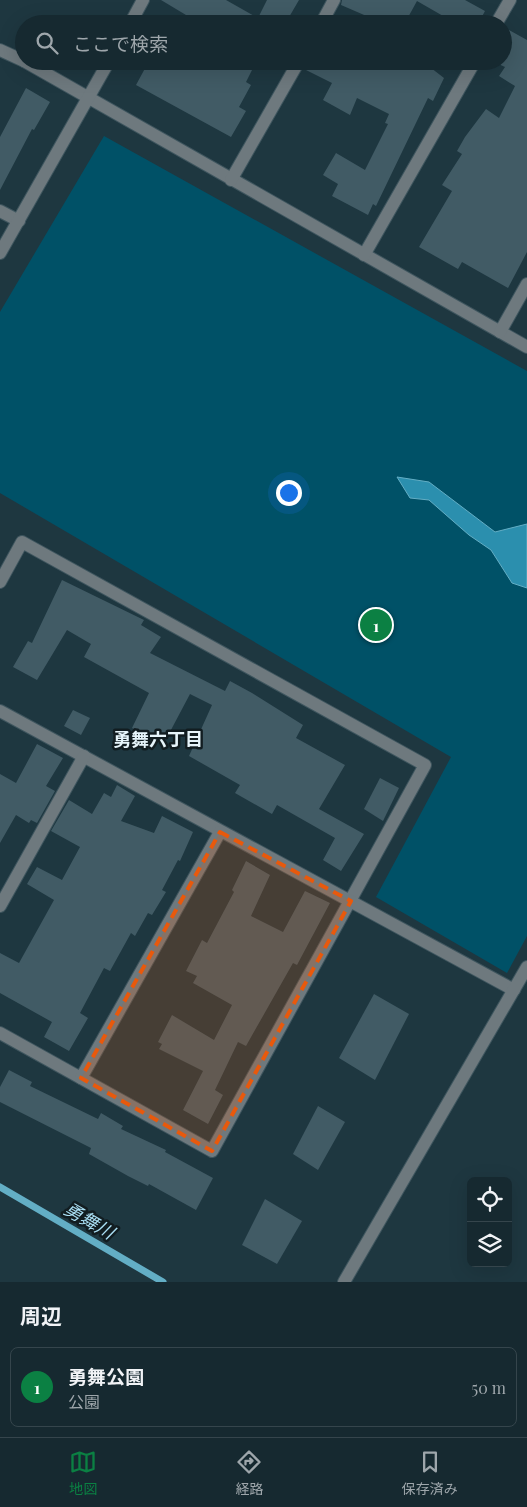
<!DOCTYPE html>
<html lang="ja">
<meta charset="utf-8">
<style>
body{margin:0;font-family:"Playfair Display","Noto Sans JP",serif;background:#1f3138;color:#f1f3f6}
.controls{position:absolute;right:15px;bottom:15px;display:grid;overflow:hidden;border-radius:8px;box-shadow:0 5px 20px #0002}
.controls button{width:45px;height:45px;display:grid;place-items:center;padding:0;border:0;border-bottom:1px solid #35454c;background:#162930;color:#f1f3f6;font:25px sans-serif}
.you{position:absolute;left:288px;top:492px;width:18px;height:18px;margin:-12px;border:4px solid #fff;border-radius:50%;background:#1a73e8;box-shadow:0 0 0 8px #1a73e833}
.badge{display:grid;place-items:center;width:32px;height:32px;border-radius:50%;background:#0b8043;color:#fff;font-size:16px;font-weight:700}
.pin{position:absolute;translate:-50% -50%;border:2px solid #fff;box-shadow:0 1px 5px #0006}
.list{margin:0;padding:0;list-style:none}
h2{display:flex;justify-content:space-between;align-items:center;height:65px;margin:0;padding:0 20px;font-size:21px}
h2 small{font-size:16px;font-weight:400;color:#9ea6ab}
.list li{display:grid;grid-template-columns:32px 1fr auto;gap:15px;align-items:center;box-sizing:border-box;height:80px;margin:0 10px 10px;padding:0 10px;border:1px solid #35454c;border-radius:8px}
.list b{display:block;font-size:19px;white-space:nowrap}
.list p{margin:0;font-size:16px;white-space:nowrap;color:#9ea6ab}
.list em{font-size:16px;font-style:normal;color:#9ea6ab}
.icon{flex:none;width:28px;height:28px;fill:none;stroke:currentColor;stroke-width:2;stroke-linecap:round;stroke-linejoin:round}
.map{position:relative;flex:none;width:527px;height:1282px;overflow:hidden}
.search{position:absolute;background:#162930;box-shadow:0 5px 20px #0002;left:15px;right:15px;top:15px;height:55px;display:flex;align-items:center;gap:12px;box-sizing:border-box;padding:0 18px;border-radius:28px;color:#9ea6ab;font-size:19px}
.sheet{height:155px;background:#162930}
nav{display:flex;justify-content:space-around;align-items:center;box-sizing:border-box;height:70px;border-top:1px solid #35454c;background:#162930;font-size:14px;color:#9ea6ab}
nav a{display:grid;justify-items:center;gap:2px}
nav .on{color:#0b8043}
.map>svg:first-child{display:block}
.green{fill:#005167}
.water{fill:#2b8fae;stroke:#63aec5}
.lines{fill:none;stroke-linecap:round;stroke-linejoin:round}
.stream{stroke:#63aec5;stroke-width:7}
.building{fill:#415b65}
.minor-casing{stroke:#3e555e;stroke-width:14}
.minor{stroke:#6e797e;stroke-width:12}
.marked{fill:#e8590c;fill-opacity:0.2;stroke:#e8590c;stroke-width:4;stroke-dasharray:10 6;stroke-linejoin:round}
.labels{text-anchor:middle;stroke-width:5;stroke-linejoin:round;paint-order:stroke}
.neighbourhood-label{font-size:18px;font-weight:bold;fill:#e7f5fb;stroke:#121d21}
.water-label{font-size:18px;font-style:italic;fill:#a9def3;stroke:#121d21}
</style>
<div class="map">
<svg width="527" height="1282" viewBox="0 0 527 1282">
<rect width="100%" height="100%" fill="#1e3740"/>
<!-- green -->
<path class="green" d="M104 136 527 371V936L507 973 376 897 451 757 0 493V312Z"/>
<!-- water -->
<path class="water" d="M397 477 429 482 495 532 527 524V588L512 583 491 550 469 535 429 500 410 498Z"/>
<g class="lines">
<!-- stream -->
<path class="stream" d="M0 1187 163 1282"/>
</g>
<!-- building -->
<g class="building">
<path d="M161 0H226L258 18 267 0H299L285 24H201Z"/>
<path d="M342 0H465L485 11 478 24H457L417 1 406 21 395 15 389 24H385L341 5Z"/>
<path d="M509 30 527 40V252L508 288 462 262 458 269 419 247 452 191 442 185 462 154 457 151 465 137 486 109 499 118 515 86 499 76 505 67 492 61H503V40Z"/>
<path d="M149 61H245L254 66 246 82 251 85 239 107 246 111 231 137 136 85Z"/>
<path d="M307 61H422L444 78 433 101 428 98 376 206 373 204 368 215 332 196 338 184 323 175 336 153 365 170 388 124 385 123 389 114 357 98 350 115 323 100 332 83 304 69Z"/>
<path d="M26 88 50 102 34 130 32 129 0 190V137Z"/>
<path d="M62 580 144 620 141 625 161 637 150 653 225 691 230 681 252 693 303 725 296 738 345 765 319 809 364 834 341 871 323 860 335 838 277 805 272 814 235 793 240 785 189 756 212 705 190 694 163 745 132 728 149 693 84 657 91 644 67 630 37 680 13 667 28 641 32 643Z"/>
<path d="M73 710 90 718 81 735 64 726Z"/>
<path d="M37 744 63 758 46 786 55 791 37 823 31 820 29 823 16 815 0 843V774L16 783Z"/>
<path d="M380 778 399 788 383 821 364 809Z"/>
<path d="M117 785 135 796 121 821 154 833 162 816 193 832 180 861 178 860 162 890 166 892 152 915 148 913 135 936 131 933 110 971 104 968 80 1013 88 1018 69 1051 44 1037 52 1022 0 993V953L19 963 54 900 27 884 37 867 62 880 80 847 51 831 69 800 92 814 104 793 111 797Z"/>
<path d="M246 861 270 875 251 916 283 932 305 891 330 903 297 965 293 963 246 1046 238 1042 215 1090 223 1095 208 1124 183 1110 203 1071 159 1049 162 1044 158 1042 172 1015 214 1040 232 1005 193 983 197 976 186 971 202 940 207 943 234 892 232 890Z"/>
<path d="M374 994 409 1014 375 1080 339 1058Z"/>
<path d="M9 1070 32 1082 30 1086 98 1119 101 1113 123 1126 121 1129 166 1150 165 1152 213 1178 196 1210 149 1184 148 1186 128 1176 89 1154 91 1148 0 1102V1087Z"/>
<path d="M318 1106 345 1122 318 1170 293 1154Z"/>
<path d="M265 1199 302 1221 277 1264 242 1245Z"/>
</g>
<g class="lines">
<!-- minor casing -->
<g class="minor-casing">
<g id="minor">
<path d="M130 24 143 0"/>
<path d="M321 24 334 0"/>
<path d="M496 24 510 0"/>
<path d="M0 50 24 61"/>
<path d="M24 61 527 347"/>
<path d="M231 180 299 61"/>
<path d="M0 211 19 221"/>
<path d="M0 253 109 61"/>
<path d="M364 255 475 61"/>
<path d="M500 332 527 284"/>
<path d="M0 582 22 542 425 765 212 1151 0 1033"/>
<path d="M0 711 514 990"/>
<path d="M0 906 84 756"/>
<path d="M81 1078 220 832"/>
<path d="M344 1282 527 967"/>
</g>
</g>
<!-- minor -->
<use href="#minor" class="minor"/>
</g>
<!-- marked area -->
<path class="marked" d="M220 832 351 901 212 1151 81 1078Z"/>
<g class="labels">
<!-- neighbourhood labels -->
<g class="neighbourhood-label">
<text x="158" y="746">勇舞六丁目</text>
</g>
<!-- water labels -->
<g class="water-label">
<text transform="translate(89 1221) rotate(30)" y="6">勇舞川</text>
</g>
</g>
</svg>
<div class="controls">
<button><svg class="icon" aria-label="locate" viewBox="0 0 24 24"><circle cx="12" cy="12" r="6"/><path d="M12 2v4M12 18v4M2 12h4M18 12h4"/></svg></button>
<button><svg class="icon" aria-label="layers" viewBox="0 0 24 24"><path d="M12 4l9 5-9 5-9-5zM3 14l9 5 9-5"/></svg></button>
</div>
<div class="you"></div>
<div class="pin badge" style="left:376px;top:625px">1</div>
<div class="search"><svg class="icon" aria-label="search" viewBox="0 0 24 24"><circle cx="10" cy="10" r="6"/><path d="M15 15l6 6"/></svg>ここで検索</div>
</div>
<section class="sheet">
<h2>周辺<small></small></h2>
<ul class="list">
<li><span class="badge">1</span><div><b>勇舞公園</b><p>公園</p></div><em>50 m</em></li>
</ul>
</section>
<nav>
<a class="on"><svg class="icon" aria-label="map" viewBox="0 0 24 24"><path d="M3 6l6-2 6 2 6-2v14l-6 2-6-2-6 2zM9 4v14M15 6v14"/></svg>地図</a>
<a><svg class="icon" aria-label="directions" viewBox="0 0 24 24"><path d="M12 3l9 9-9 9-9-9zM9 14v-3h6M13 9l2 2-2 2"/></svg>経路</a>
<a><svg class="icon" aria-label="saved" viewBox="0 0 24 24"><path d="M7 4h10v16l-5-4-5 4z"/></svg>保存済み</a>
</nav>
